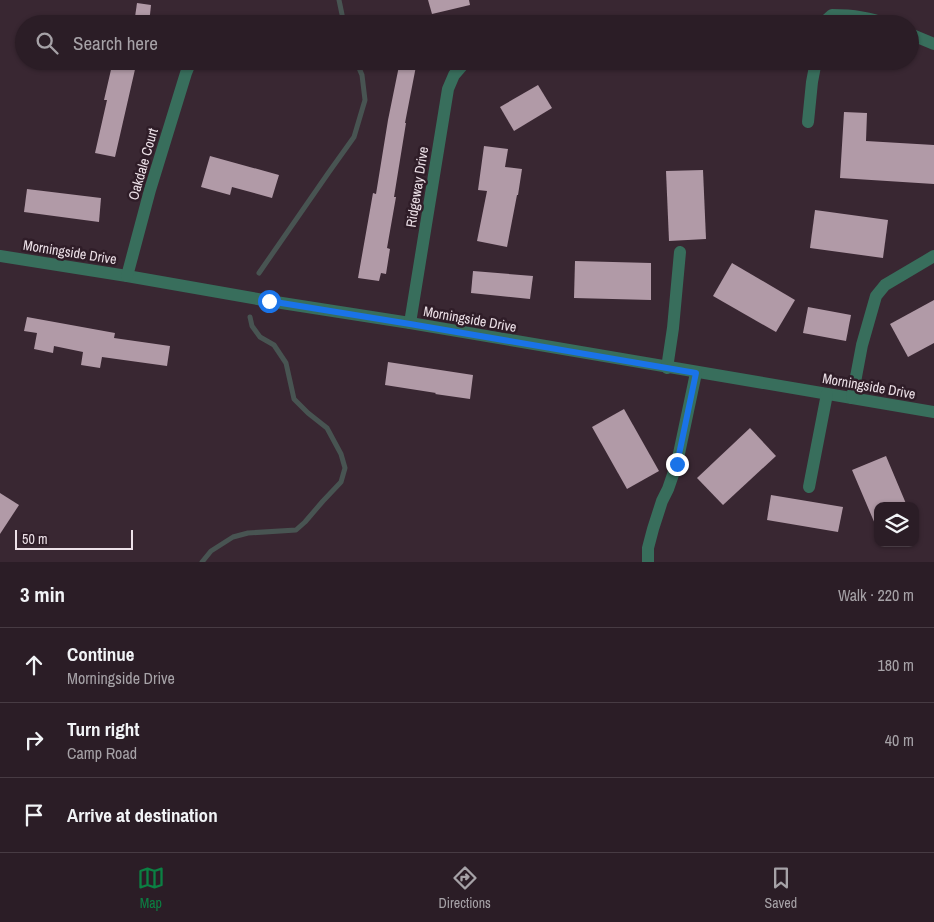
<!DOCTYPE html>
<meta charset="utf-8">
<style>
body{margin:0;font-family:"Archivo Narrow",sans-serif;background:#372a32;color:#f1f3f6}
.controls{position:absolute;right:15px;bottom:15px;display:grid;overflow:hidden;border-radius:10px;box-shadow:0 1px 4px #0004}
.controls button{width:45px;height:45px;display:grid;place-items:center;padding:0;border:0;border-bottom:1px solid #473b43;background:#2b1d26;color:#f1f3f6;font:25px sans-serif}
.scale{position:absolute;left:15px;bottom:12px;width:118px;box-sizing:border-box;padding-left:5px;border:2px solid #ede1e8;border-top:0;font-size:14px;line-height:18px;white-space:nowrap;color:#ede1e8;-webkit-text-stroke:4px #2f1d28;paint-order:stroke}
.stop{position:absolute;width:15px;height:15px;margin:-11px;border:4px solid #1a73e8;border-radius:50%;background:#fff}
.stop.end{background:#1a73e8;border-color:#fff;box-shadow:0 1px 5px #0008}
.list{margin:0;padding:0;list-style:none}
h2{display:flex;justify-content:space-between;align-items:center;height:65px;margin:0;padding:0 20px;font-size:21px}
h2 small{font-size:16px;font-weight:400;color:#a6a2a7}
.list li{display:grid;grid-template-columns:32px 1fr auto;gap:15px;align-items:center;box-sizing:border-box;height:75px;padding:0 20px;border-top:1px solid #473b43}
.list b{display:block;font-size:19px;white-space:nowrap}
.list p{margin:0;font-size:16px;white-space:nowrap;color:#a6a2a7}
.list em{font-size:16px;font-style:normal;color:#a6a2a7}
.icon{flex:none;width:28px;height:28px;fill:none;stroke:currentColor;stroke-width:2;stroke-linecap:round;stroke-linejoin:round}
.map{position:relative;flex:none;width:934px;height:562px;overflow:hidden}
.search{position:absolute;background:#2b1d26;box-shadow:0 1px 4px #0004;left:15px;right:15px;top:15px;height:55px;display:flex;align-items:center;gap:12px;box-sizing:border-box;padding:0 18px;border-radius:28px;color:#a6a2a7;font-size:19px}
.sheet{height:290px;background:#2b1d26}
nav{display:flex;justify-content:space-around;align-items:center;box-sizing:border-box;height:70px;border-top:1px solid #473b43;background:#2b1d26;font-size:14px;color:#a6a2a7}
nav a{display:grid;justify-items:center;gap:2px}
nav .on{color:#0b8043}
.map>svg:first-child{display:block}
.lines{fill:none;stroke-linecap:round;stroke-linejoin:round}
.stream{stroke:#485452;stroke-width:5}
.building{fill:#b19aa7}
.minor{stroke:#386e5c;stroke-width:12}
.route{stroke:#1a73e8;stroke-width:6}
.labels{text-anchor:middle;stroke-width:5;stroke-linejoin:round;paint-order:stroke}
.street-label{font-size:14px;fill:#ede1e8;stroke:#2f1d28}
</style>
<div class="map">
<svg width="934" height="562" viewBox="0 0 934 562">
<rect width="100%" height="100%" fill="#392732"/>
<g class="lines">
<!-- stream -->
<g class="stream">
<path d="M339 0 344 24"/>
<path d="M259 273 329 172 354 137 365 100 362 75 356 61"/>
<path d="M202 562 211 551 233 537 248 533 296 530 305 522 323 501 341 482 345 468 341 454 327 428 308 413 294 399 286 363 274 345 260 337 252 326 250 317"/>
</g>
</g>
<!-- building -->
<g class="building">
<path d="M428 0H469L470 5 432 14Z"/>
<path d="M137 3 151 5 149 24H134Z"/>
<path d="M113 61H121L136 65 115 157 95 153 107 100H104Z"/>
<path d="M400 61H417L405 123H406L394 197H396L387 248 390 249 386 274 381 273 379 281 358 278 373 193 376 194 388 120Z"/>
<path d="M538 85 552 108 514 131 500 107Z"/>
<path d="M844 112 867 113 866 141 934 145V184L840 178Z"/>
<path d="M484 146 508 149 505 167 522 169 518 195H517L507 247 477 241 487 191 478 190Z"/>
<path d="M210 156 279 175 272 198 232 187 230 195 201 187Z"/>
<path d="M703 170 706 239 669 241 666 171Z"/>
<path d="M27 189 101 198 99 222 24 212Z"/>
<path d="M815 210 888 220 883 258 810 248Z"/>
<path d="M575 261 651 263V300L574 298Z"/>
<path d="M732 263 795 300 776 332 713 296Z"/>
<path d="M473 271 533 276 530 299 471 293Z"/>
<path d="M934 300V343L908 357 890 324Z"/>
<path d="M808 307 851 315 846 341 803 333Z"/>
<path d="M27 317 115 333 114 338 170 346 167 366 102 357 100 368 81 365 83 352 54 346 53 353 34 349 37 333 24 331Z"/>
<path d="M388 362 473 375 470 399 435 394 436 393 385 385Z"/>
<path d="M624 409 659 471 627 489 592 427Z"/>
<path d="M750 428 776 456 723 505 697 478Z"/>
<path d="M886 456 907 506H878V531L852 470Z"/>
<path d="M0 493 19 505 0 534Z"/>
<path d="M771 495 843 507 838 532 767 520Z"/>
</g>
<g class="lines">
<!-- minor -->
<g class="minor">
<path d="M219 24 220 23"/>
<path d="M822 24 832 15C850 15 869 17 885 24"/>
<path d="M910 34 934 44"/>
<path d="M808 122 812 82 816 61"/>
<path d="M0 256 127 276 269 301 410 323 934 412"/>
<path d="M127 276 150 190 186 73 191 61"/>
<path d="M410 323 448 89 454 75 466 61"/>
<path d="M667 368 673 328 680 252"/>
<path d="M852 398 862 345 876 296 885 285 934 256"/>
<path d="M809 487 827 394"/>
<path d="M648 562V548L653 529 662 501 668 489 677 463 696 373"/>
</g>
</g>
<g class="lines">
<!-- route -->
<path class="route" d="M269 301 410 324 696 373 677 464"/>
</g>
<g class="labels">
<!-- street labels -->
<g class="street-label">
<text transform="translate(143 164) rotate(-74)" y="5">Oakdale Court</text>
<text transform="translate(417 187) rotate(-81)" y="5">Ridgeway Drive</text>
<text transform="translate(70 252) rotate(9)" y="5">Morningside Drive</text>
<text transform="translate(470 319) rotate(10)" y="5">Morningside Drive</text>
<text transform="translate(869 386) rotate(10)" y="5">Morningside Drive</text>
</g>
</g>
</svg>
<div class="controls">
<button><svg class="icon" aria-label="layers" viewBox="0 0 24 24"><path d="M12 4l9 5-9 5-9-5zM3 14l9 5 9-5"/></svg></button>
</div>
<div class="scale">50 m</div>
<div class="stop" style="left:269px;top:301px"></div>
<div class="stop end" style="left:677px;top:464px"></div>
<div class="search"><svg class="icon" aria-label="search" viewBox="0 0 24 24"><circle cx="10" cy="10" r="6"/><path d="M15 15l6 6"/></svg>Search here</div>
</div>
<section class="sheet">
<h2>3 min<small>Walk · 220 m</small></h2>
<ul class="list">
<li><svg class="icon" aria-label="ahead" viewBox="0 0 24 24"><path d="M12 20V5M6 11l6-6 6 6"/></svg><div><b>Continue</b><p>Morningside Drive</p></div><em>180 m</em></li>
<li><svg class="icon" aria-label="right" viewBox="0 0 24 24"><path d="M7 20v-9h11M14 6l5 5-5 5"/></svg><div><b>Turn right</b><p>Camp Road</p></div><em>40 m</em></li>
<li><svg class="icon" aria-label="arrive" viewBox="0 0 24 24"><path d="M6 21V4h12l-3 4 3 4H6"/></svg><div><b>Arrive at destination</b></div></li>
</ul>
</section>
<nav>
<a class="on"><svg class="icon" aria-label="map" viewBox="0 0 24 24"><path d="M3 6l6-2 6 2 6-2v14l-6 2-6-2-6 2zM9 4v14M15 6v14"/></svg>Map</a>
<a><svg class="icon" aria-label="directions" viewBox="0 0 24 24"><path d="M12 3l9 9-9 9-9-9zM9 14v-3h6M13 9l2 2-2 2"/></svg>Directions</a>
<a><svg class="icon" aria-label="saved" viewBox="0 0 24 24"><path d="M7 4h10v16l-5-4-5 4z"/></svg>Saved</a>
</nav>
